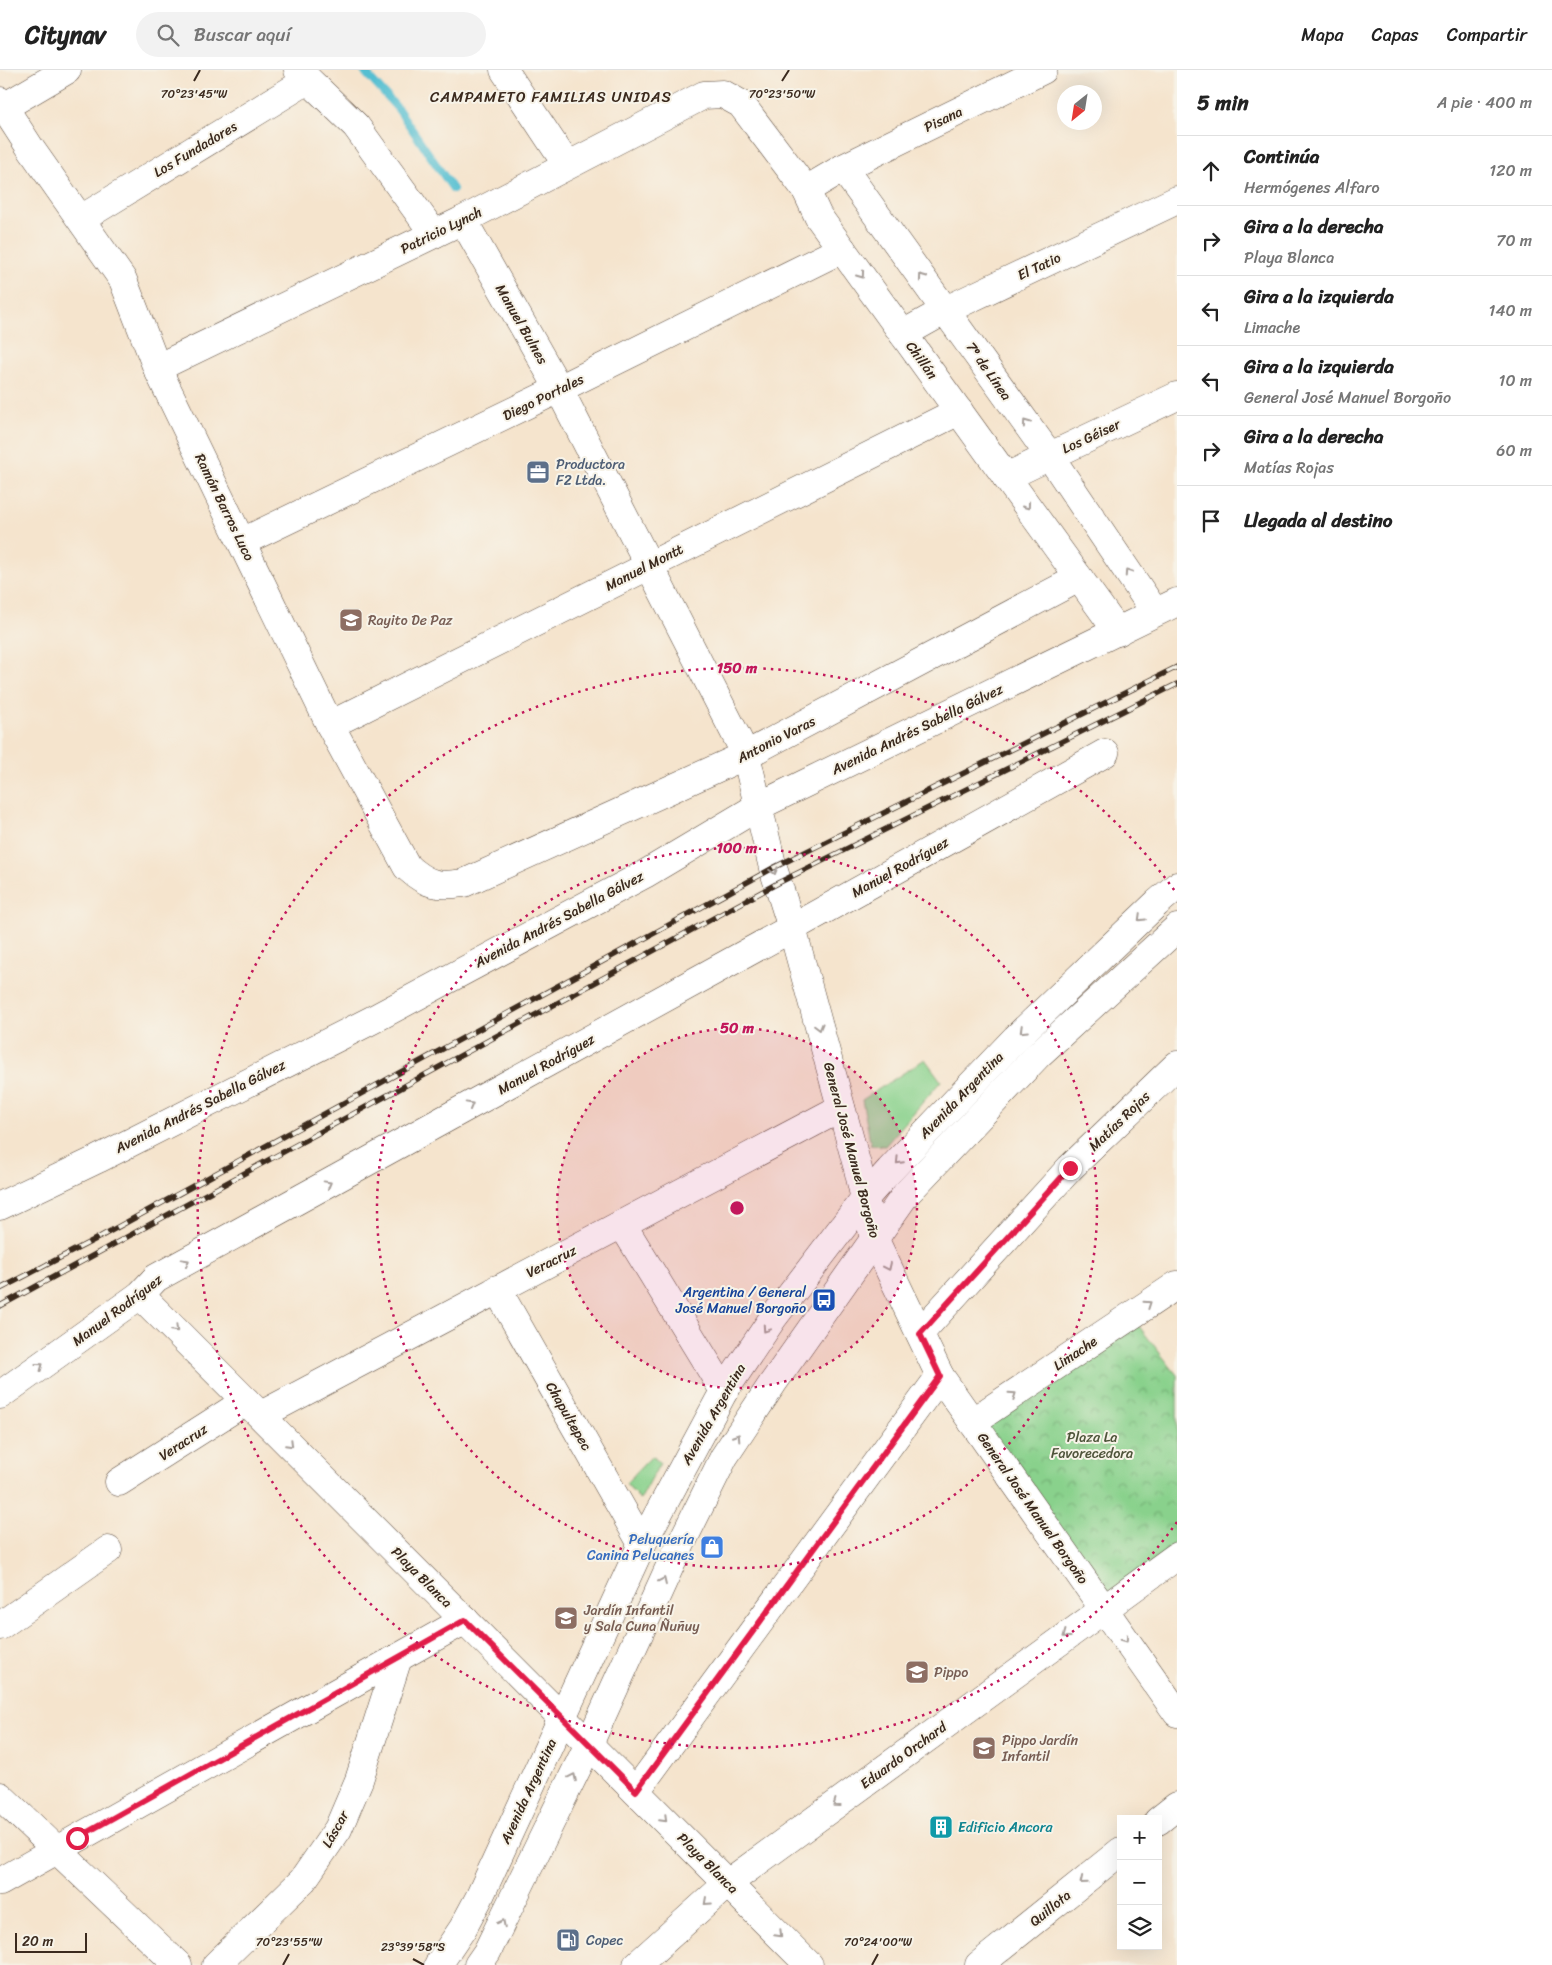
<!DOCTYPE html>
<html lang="es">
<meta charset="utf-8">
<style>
body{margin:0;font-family:Sriracha,sans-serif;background:#f2f2f2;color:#222}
.controls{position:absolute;right:15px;bottom:15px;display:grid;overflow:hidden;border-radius:0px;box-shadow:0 5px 20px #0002}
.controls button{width:45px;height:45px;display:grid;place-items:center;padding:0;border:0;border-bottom:1px solid #e0e0e0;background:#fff;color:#222;font:25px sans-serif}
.compass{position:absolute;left:1057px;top:15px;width:45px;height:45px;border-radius:50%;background:#fff;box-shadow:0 5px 20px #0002;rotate:210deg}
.scale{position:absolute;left:15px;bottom:12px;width:72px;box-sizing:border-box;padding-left:5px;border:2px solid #3b2a1e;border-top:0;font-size:14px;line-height:18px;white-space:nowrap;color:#3b2a1e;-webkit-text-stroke:4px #f7f3e8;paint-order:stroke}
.stop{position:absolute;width:15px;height:15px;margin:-11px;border:4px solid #e11d48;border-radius:50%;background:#fff}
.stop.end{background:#e11d48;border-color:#fff;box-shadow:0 1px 5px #0008}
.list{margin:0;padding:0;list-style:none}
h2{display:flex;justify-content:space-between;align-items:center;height:65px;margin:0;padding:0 20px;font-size:21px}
h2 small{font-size:16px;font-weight:400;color:#767676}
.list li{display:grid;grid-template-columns:32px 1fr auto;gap:15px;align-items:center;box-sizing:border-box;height:70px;padding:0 20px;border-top:1px solid #e0e0e0}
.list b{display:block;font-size:19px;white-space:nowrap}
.list p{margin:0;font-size:16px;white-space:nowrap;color:#767676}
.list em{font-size:16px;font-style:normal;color:#767676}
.icon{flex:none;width:28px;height:28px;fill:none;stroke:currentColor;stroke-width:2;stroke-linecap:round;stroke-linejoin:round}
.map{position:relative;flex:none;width:1177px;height:1895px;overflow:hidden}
header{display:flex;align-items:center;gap:30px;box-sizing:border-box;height:70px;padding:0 25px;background:#fff;border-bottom:1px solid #e0e0e0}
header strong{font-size:24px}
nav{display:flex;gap:28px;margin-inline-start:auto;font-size:18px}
.search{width:350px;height:45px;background:#f2f2f2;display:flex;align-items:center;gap:12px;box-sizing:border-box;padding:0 18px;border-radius:28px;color:#767676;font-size:19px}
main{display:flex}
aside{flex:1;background:#fff}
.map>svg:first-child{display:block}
.park{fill:url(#park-crowns);stroke:#627e55}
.garden{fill:#89d18c;stroke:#627e55}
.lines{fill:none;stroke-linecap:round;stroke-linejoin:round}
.stream{stroke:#55bfd1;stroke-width:8}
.minor-casing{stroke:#574638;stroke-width:29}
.major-casing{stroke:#574638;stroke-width:29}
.minor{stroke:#fff;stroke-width:28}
.major{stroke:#fff;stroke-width:28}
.rail-casing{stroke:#3b2a1e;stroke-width:5.5}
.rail{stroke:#f7f3e8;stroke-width:4;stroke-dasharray:11;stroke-linecap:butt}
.oneway{stroke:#a79f9a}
.route{stroke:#e11d48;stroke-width:6}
.ticks{fill:none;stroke:#3b2a1e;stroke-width:2}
.ring{fill:none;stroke:#c2185b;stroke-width:2.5;stroke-dasharray:2.5 5}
.labels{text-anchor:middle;stroke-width:4;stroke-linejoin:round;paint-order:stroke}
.street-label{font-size:14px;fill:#3b2a1e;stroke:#f7f3e8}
.service-label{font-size:14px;fill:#4e5e75;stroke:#f7f3e8;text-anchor:start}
.education-label{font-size:14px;fill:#785e54;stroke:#f7f3e8;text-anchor:start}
.transit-label{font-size:14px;fill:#164399;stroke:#f7f3e8;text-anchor:end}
.park-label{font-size:14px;fill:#4e543a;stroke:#f7f3e8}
.shop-label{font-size:14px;fill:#366cbe;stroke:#f7f3e8;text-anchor:end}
.culture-label{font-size:14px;fill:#0d838f;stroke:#f7f3e8;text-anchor:start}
.neighbourhood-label{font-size:15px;letter-spacing:1px;fill:#3b2a1e;stroke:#f7f3e8}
.ticks-label{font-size:12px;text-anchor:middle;fill:#3b2a1e;stroke:#f7f3e8;stroke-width:4;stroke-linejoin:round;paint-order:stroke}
.centre{fill:#c2185b;stroke:#f7f3e8;stroke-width:2.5}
.ring-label{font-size:15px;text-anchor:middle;font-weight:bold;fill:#c2185b;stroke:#f7f3e8;stroke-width:4;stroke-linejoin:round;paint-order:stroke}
</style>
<header>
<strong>Citynav</strong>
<div class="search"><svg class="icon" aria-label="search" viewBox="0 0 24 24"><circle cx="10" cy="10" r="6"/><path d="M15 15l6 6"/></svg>Buscar aquí</div>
<nav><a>Mapa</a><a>Capas</a><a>Compartir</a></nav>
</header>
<main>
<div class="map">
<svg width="1177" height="1895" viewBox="0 0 1177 1895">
<defs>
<pattern id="park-crowns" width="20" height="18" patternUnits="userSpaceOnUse" patternTransform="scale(1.25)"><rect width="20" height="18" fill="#89d18c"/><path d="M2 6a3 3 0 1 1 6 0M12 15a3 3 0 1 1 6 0" fill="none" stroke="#71aa72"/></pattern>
</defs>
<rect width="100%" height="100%" fill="#f7f3e8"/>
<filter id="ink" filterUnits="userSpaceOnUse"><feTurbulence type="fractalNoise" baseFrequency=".02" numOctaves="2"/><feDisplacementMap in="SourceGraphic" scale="10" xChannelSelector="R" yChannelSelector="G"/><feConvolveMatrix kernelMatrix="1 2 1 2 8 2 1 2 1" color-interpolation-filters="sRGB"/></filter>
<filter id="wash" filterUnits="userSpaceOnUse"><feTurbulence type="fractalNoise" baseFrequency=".0096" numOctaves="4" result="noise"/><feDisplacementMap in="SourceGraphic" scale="20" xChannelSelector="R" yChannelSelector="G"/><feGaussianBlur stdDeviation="1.12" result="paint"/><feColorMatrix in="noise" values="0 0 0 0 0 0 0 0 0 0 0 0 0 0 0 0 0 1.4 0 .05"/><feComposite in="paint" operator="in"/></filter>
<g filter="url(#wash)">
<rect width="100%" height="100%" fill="#f5e4cd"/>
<!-- park -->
<path class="park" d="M1131 1246 1177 1305V1486L1103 1538 972 1352Z"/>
<!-- garden -->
<g class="garden">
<path d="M925 989 941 1011 885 1076 871 1075 862 1030Z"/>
<path d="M652 1386 660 1393 640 1430 626 1413Z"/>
</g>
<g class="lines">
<!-- stream -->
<path class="stream" d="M363 0 398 39 453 119"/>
</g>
</g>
<g filter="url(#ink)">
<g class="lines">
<!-- minor casing -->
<g class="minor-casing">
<g id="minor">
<path d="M298 0 356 56 434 164"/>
<path d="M504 0 567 95"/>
<path d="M0 31 31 79 123 210 157 298 330 655 407 797C427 815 438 817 464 813L746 685 1079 508"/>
<path d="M4 37 67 0"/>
<path d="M843 98 1049 385 1155 542"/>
<path d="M806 120 843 98 1043 0"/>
<path d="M81 149 308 10"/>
<path d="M463 150 559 319 746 685 773 798 792 858 858 1099 874 1168 940 1306 1177 1643"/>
<path d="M903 264 946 240 1177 130"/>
<path d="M157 298 463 150 704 25 723 24 741 34 806 120 818 146 1118 562"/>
<path d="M1006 407 1177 326"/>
<path d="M242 472 559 319 842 179"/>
<path d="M330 655 959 341"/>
<path d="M622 1154 724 1321"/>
<path d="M497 1219 642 1474"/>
<path d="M140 1225 809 1895"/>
<path d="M920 1263 1070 1098 1177 995"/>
<path d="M0 1325 140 1225 156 1208 792 858 1105 683"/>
<path d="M261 1345 841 1038"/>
<path d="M972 1352 1177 1215"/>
<path d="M119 1412 246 1331"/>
<path d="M0 1556 108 1480"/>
<path d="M636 1721 940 1306"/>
<path d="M0 1726 178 1895"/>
<path d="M1158 1751 1177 1736"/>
<path d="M0 1812 465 1550"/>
<path d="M216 1895 303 1810 338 1759 359 1710 398 1588"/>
<path d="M637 1895 728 1813 1177 1486"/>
<path d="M979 1895 1121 1781"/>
</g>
</g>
<!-- major casing -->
<g class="major-casing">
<g id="major">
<path d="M0 1136 98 1089 372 950 645 804 759 736 1177 532"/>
<path d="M438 1895 463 1858 479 1828 642 1474 724 1321 773 1248 865 1128 890 1100 1016 968 1157 833 1177 816"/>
<path d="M478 1895 487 1882 589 1674 670 1496 724 1387 773 1313 906 1124 1038 985 1177 858"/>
</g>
</g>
<!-- minor -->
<use href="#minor" class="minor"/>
<!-- major -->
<use href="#major" class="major"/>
<!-- rail casing -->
<g class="rail-casing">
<g id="rail">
<path d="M0 1219 96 1169 773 798 1177 597"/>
<path d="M0 1236 778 813 1177 614"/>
</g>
</g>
<!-- rail -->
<use href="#rail" class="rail"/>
</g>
<!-- one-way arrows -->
<defs><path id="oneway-chevron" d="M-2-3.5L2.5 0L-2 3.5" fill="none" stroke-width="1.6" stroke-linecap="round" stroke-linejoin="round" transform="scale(1.25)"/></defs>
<g class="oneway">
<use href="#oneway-chevron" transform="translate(861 205) rotate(54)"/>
<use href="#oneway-chevron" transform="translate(922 207) rotate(-126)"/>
<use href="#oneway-chevron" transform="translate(1026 353) rotate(-125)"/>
<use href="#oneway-chevron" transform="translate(1027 436) rotate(54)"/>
<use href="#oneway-chevron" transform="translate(1128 502) rotate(-124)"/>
<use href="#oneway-chevron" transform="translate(774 801) rotate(74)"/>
<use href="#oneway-chevron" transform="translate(1141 848) rotate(136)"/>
<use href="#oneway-chevron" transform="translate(819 957) rotate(75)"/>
<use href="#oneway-chevron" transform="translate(1023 960) rotate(136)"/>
<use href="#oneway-chevron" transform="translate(470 1035) rotate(-29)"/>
<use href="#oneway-chevron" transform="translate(899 1091) rotate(134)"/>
<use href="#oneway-chevron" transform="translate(328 1114) rotate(-29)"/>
<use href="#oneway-chevron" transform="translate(186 1192) rotate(-29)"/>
<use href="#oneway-chevron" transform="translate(888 1197) rotate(65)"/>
<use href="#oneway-chevron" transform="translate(1148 1234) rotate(-34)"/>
<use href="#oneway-chevron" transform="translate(175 1259) rotate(45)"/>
<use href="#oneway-chevron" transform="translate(766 1259) rotate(124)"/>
<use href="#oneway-chevron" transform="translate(40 1296) rotate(-36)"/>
<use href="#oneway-chevron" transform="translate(1013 1325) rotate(-34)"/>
<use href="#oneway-chevron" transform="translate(737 1367) rotate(-57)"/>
<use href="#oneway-chevron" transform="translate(290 1374) rotate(45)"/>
<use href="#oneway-chevron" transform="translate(663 1511) rotate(-65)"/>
<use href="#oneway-chevron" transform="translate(1066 1565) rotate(144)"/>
<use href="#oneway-chevron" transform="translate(1125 1569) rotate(55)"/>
<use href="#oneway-chevron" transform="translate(573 1707) rotate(-64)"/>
<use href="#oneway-chevron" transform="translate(836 1734) rotate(144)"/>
<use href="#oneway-chevron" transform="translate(664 1749) rotate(45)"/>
<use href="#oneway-chevron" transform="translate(1083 1811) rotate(141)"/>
<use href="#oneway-chevron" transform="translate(707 1832) rotate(138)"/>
<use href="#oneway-chevron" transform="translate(502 1853) rotate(-63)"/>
<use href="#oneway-chevron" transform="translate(779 1864) rotate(45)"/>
</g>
</g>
<g class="lines" filter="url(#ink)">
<!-- route -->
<path class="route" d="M77 1768 465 1550 636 1721 940 1306 920 1264 1070 1098"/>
</g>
<!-- ticks -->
<path class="ticks" d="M194 11 200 0M782 11 789 0M413 1889 424 1895M283 1895 289 1884M872 1895 878 1884"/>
<!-- distance rings -->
<circle cx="737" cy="1138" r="180" fill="#c2185b" fill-opacity=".12"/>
<g class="ring">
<circle cx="737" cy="1138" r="180"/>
<circle cx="737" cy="1138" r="360"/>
<path d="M1177 1452A540 540 0 1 1 1177 824"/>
</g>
<!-- icons -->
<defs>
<g id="office-square" transform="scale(1.25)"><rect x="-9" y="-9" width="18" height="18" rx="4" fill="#5c6f8a" stroke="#f7f3e8"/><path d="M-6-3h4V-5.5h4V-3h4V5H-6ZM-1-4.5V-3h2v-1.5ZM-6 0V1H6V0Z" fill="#fff"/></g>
<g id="school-square" transform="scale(1.25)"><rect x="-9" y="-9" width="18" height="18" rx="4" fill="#8d6e63" stroke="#f7f3e8"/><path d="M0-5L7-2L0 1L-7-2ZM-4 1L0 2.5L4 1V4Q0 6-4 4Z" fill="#fff"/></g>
<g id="bus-square" transform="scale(1.25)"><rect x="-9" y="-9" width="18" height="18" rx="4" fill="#1a4fb4" stroke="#f7f3e8"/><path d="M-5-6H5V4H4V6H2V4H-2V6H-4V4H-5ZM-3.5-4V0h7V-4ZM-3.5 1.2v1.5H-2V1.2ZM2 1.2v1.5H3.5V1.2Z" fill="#fff"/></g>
<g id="shop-square" transform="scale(1.25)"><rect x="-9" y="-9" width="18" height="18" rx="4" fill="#3f7fe0" stroke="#f7f3e8"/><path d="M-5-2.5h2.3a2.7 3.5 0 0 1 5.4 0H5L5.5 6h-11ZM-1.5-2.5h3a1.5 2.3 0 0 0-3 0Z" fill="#fff"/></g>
<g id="building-square" transform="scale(1.25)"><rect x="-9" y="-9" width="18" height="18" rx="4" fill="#0f9aa8" stroke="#f7f3e8"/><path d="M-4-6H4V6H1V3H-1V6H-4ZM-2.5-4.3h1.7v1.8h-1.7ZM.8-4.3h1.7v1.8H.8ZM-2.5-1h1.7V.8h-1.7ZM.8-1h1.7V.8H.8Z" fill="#fff"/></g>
<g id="fuel-square" transform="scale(1.25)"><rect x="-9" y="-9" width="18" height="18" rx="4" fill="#5c6f8a" stroke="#f7f3e8"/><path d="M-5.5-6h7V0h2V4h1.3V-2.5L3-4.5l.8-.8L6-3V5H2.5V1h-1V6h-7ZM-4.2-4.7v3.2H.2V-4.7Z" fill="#fff"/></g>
</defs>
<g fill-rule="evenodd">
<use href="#office-square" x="538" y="402"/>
<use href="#school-square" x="351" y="550"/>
<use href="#bus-square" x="824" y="1230"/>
<use href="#shop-square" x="712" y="1477"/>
<use href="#school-square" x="566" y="1548"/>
<use href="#school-square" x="917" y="1602"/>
<use href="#school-square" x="984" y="1678"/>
<use href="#building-square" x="941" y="1757"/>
<use href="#fuel-square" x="568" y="1870"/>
</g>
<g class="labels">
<!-- street labels -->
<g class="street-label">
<text transform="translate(943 49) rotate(-26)" y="5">Pisana</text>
<text transform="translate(195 79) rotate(-31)" y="5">Los Fundadores</text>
<text transform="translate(441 160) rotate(-26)" y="5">Patricio Lynch</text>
<text transform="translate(1039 196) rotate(-25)" y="5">El Tatio</text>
<text transform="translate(522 254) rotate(60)" y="5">Manuel Bulnes</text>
<text transform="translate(922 290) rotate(54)" y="5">Chillán</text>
<text transform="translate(989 301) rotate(55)" y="5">7º de Línea</text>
<text transform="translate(543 327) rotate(-26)" y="5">Diego Portales</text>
<text transform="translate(1091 366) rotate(-25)" y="5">Los Géiser</text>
<text transform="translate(225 437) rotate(64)" y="5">Ramón Barros Luco</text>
<text transform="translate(644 497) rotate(-27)" y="5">Manuel Montt</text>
<text transform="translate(917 659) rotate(-26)" y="5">Avenida Andrés Sabella Gálvez</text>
<text transform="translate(776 669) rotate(-27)" y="5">Antonio Varas</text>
<text transform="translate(900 797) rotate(-29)" y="5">Manuel Rodríguez</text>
<text transform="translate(559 849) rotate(-28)" y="5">Avenida Andrés Sabella Gálvez</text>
<text transform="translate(546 994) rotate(-29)" y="5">Manuel Rodríguez</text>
<text transform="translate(961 1025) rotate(-46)" y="5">Avenida Argentina</text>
<text transform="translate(200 1036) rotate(-27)" y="5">Avenida Andrés Sabella Gálvez</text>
<text transform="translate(1119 1051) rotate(-44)" y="5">Matías Rojas</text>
<text transform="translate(852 1080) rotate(75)" y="5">General José Manuel Borgoño</text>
<text transform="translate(551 1191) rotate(-27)" y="5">Veracruz</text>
<text transform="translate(117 1240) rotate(-37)" y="5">Manuel Rodríguez</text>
<text transform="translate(1075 1283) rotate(-34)" y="5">Limache</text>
<text transform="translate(713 1344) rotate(-60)" y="5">Avenida Argentina</text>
<text transform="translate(569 1346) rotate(60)" y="5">Chapultepec</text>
<text transform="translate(183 1372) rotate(-33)" y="5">Veracruz</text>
<text transform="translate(1033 1438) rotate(55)" y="5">General José Manuel Borgoño</text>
<text transform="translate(422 1507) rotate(45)" y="5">Playa Blanca</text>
<text transform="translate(903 1685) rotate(-36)" y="5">Eduardo Orchard</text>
<text transform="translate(528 1721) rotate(-65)" y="5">Avenida Argentina</text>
<text transform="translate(335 1759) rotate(-61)" y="5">Láscar</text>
<text transform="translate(708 1793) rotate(45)" y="5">Playa Blanca</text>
<text transform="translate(1050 1838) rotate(-39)" y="5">Quillota</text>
</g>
<!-- service labels -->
<g class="service-label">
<text x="556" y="399">Productora<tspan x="556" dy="16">F2 Ltda.</tspan></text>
<text x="586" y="1875">Copec</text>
</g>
<!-- education labels -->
<g class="education-label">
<text x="368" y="555">Rayito De Paz</text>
<text x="584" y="1545">Jardín Infantil<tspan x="584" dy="16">y Sala Cuna Ñuñuy</tspan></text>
<text x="934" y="1607">Pippo</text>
<text x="1002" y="1675">Pippo Jardín<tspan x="1002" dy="16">Infantil</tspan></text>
</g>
<!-- transit labels -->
<g class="transit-label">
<text x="806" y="1227">Argentina / General<tspan x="806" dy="16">José Manuel Borgoño</tspan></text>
</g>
<!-- park labels -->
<g class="park-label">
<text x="1092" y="1372">Plaza La<tspan x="1092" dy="16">Favorecedora</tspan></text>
</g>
<!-- shop labels -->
<g class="shop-label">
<text x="694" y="1474">Peluquería<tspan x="694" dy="16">Canina Pelucanes</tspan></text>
</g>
<!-- culture labels -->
<g class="culture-label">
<text x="958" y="1762">Edificio Ancora</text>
</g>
<!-- neighbourhood labels -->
<g class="neighbourhood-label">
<text x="551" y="32">CAMPAMETO FAMILIAS UNIDAS</text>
</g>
</g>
<g class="ticks-label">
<text x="194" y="28">70°23'45"W</text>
<text x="782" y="28">70°23'50"W</text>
<text x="289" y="1876">70°23'55"W</text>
<text x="878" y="1876">70°24'00"W</text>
<text x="413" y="1881">23°39'58"S</text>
</g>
<circle cx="737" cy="1138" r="8" class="centre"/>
<g class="ring-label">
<text x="737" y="603">150 m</text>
<text x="737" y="783">100 m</text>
<text x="737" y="963">50 m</text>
</g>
</svg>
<div class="controls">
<button>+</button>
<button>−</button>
<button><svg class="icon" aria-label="layers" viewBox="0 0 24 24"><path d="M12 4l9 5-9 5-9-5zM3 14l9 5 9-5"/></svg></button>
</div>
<svg class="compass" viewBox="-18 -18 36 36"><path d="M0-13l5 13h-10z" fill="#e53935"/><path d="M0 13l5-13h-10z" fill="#767676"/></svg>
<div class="scale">20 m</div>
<div class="stop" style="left:77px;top:1768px"></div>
<div class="stop end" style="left:1070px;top:1098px"></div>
</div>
<aside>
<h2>5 min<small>A pie · 400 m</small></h2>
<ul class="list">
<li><svg class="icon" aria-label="ahead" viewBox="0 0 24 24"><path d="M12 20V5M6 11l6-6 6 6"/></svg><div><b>Continúa</b><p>Hermógenes Alfaro</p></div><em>120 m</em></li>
<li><svg class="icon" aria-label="right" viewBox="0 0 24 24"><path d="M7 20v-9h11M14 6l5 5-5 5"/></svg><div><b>Gira a la derecha</b><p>Playa Blanca</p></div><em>70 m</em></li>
<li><svg class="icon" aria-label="left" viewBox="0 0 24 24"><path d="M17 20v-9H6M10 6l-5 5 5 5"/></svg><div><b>Gira a la izquierda</b><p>Limache</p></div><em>140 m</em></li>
<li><svg class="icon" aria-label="left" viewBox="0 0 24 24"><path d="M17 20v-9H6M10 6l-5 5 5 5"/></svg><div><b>Gira a la izquierda</b><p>General José Manuel Borgoño</p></div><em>10 m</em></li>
<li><svg class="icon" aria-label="right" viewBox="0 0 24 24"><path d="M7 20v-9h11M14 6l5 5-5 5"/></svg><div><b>Gira a la derecha</b><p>Matías Rojas</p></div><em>60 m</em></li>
<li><svg class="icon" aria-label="arrive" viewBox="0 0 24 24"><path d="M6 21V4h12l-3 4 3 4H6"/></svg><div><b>Llegada al destino</b></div></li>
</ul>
</aside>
</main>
